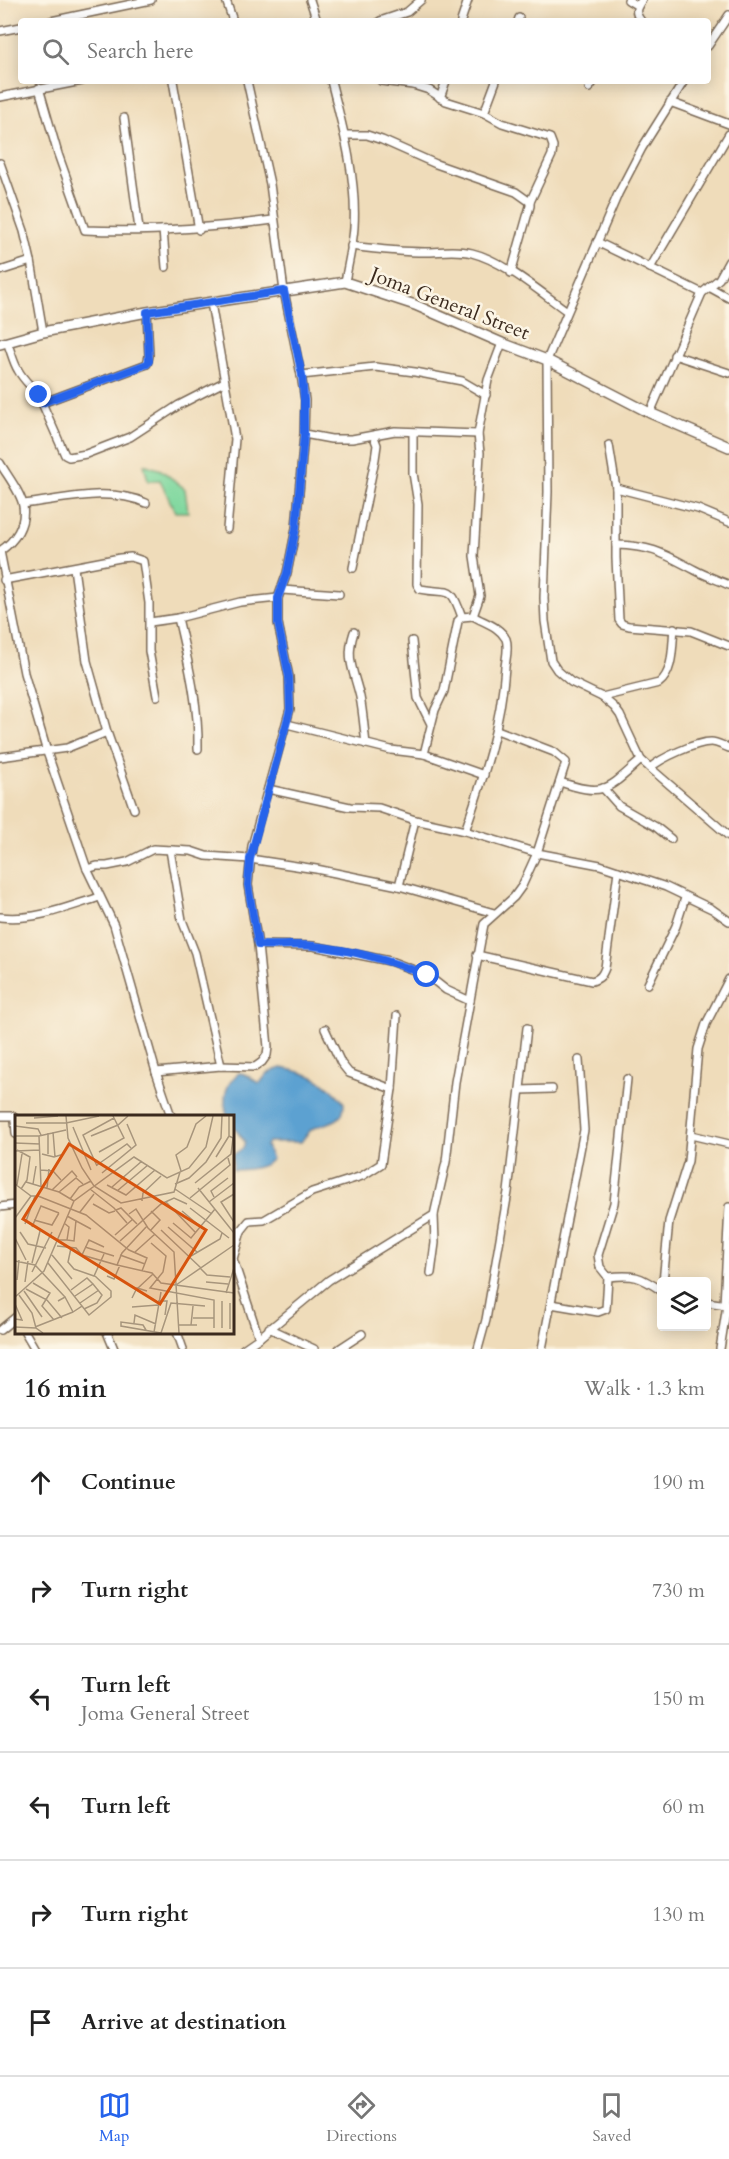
<!DOCTYPE html>
<meta charset="utf-8">
<style>
body{margin:0;font-family:Cardo,serif;background:#f6f6f6;color:#222}
.controls{position:absolute;right:18px;bottom:18px;display:grid;overflow:hidden;border-radius:6px;box-shadow:0 3px 15px #0003}
.controls button{width:54px;height:54px;display:grid;place-items:center;padding:0;border:0;border-bottom:2px solid #e0e0e0;background:#fff;color:#222;font:30px sans-serif}
.stop{position:absolute;width:18px;height:18px;margin:-14px;border:4px solid #2563eb;border-radius:50%;background:#fff}
.stop.end{background:#2563eb;border-color:#fff;box-shadow:0 2px 6px #0008}
.list{margin:0;padding:0;list-style:none}
h2{display:flex;justify-content:space-between;align-items:center;height:78px;margin:0;padding:0 24px;font-size:26px}
h2 small{font-size:20px;font-weight:400;color:#767676}
.list li{display:grid;grid-template-columns:39px 1fr auto;gap:18px;align-items:center;box-sizing:border-box;height:108px;padding:0 24px;border-top:2px solid #e0e0e0}
.list b{display:block;font-size:22px;white-space:nowrap}
.list p{margin:0;font-size:20px;white-space:nowrap;color:#767676}
.list em{font-size:20px;font-style:normal;color:#767676}
.icon{flex:none;width:33px;height:33px;fill:none;stroke:currentColor;stroke-width:2;stroke-linecap:round;stroke-linejoin:round}
.map{position:relative;flex:none;width:729px;height:1349px;overflow:hidden}
.search{position:absolute;background:#fff;box-shadow:0 3px 15px #0003;left:18px;right:18px;top:18px;height:66px;display:flex;align-items:center;gap:15px;box-sizing:border-box;padding:0 21px;border-radius:6px;color:#767676;font-size:22px}
.sheet{height:726px;background:#fff}
nav{display:flex;justify-content:space-around;align-items:center;box-sizing:border-box;height:84px;border-top:2px solid #e0e0e0;background:#fff;font-size:16px;color:#767676}
nav a{display:grid;justify-items:center;gap:3px}
nav .on{color:#2563eb}
.map>svg:first-child{display:block}
.green{fill:#7dd79d;stroke:#5c805e;stroke-width:1.5}
.water{fill:#5ca1d1;stroke:#4c6678;stroke-width:1.5}
.lines{fill:none;stroke-linecap:round;stroke-linejoin:round}
.minor-casing{stroke:#7a6855;stroke-width:10}
.tertiary-casing{stroke:#7a6855;stroke-width:12}
.minor{stroke:#fff;stroke-width:7}
.tertiary{stroke:#fff;stroke-width:9}
.route{stroke:#2563eb;stroke-width:8}
.labels{text-anchor:middle;stroke-width:5;stroke-linejoin:round;paint-order:stroke}
.street-label{font-size:20px;fill:#3b2a1e;stroke:#fcf5e5}
.inset-road{fill:none;stroke:#a7957c;stroke-width:1.5}
.view{fill:#d7540e;fill-opacity:0.15;stroke:#d7540e;stroke-width:3}
.inset-edge{fill:none;stroke:#3b2a1e;stroke-width:3}
</style>
<div class="map">
<svg width="729" height="1349" viewBox="0 0 729 1349">
<rect width="100%" height="100%" fill="#fcf5e5"/>
<filter id="ink" filterUnits="userSpaceOnUse"><feTurbulence type="fractalNoise" baseFrequency=".0167" numOctaves="2"/><feDisplacementMap in="SourceGraphic" scale="12" xChannelSelector="R" yChannelSelector="G"/><feConvolveMatrix kernelMatrix="1 2 1 2 8 2 1 2 1" color-interpolation-filters="sRGB"/></filter>
<filter id="wash" filterUnits="userSpaceOnUse"><feTurbulence type="fractalNoise" baseFrequency=".008" numOctaves="4" result="noise"/><feDisplacementMap in="SourceGraphic" scale="24" xChannelSelector="R" yChannelSelector="G"/><feGaussianBlur stdDeviation="1.35" result="paint"/><feColorMatrix in="noise" values="0 0 0 0 0 0 0 0 0 0 0 0 0 0 0 0 0 1.4 0 .05"/><feComposite in="paint" operator="in"/></filter>
<g filter="url(#wash)">
<rect width="100%" height="100%" fill="#efdcba"/>
<!-- green -->
<path class="green" d="M144 464 161 470 185 489 188 512H175L160 480 148 481Z"/>
<!-- water -->
<path class="water" d="M281 1068C308 1072 328 1081 344 1103 344 1124 328 1121 314 1128 308 1131 305 1137 301 1142H268L266 1146 272 1159C263 1169 246 1170 233 1170V1155L243 1148 245 1142 233 1126 232 1116H227C223 1100 224 1084 239 1073 249 1073 252 1081 260 1083L268 1073Z"/>
</g>
<g filter="url(#ink)">
<g class="lines">
<!-- minor casing -->
<g class="minor-casing">
<g id="minor">
<path d="M226 0 233 21"/>
<path d="M310 0 317 21"/>
<path d="M628 0 638 6"/>
<path d="M51 21 151 0"/>
<path d="M380 21 407 12 421 0"/>
<path d="M461 21 468 0"/>
<path d="M518 21 519 18"/>
<path d="M641 21C634 12 636 8 642 0"/>
<path d="M0 31 21 27"/>
<path d="M708 46 729 15"/>
<path d="M173 81 199 230"/>
<path d="M331 81C343 128 357 178 354 227 353 245 348 264 345 282"/>
<path d="M381 81 413 85 429 90 446 101 484 113 502 123 550 138 553 146 552 155 530 202"/>
<path d="M684 81 642 148 618 194 547 360 548 492 544 598 545 621 551 661 557 670 571 682 602 697 614 707 620 715 641 760 729 836"/>
<path d="M39 88 58 154 85 230C148 233 211 228 273 220"/>
<path d="M589 88 594 81"/>
<path d="M0 97 82 81"/>
<path d="M440 98 446 81"/>
<path d="M670 102 729 124"/>
<path d="M484 113 496 81"/>
<path d="M124 118 139 229"/>
<path d="M346 135H367L382 140 436 164 516 192 530 202V206L511 273"/>
<path d="M0 163 24 231 31 261 43 332"/>
<path d="M163 230 166 267"/>
<path d="M597 242 702 293 650 413"/>
<path d="M351 246C375 249 401 252 425 252 441 252 456 249 472 253 504 261 540 292 567 311"/>
<path d="M650 268 729 134"/>
<path d="M0 271 31 261"/>
<path d="M709 287 729 298"/>
<path d="M702 293 719 279 729 261"/>
<path d="M211 303 235 439 227 529"/>
<path d="M7 342C11 351 13 362 18 370 25 383 37 390 42 403L147 364 149 356 147 312"/>
<path d="M674 355 729 373"/>
<path d="M301 375 375 367 415 372 462 381 486 395"/>
<path d="M42 403 65 455 69 457 86 454 130 437 179 405 224 382"/>
<path d="M413 433V473L418 504 417 584 420 589C451 595 450 583 462 617"/>
<path d="M304 434 331 439H352L395 431 478 434"/>
<path d="M609 445 616 488V558L619 620 622 624 629 626 691 631 729 646"/>
<path d="M0 463C6 474 22 494 23 506 26 525 15 541 0 551"/>
<path d="M616 488 698 509 729 522"/>
<path d="M23 504C62 500 108 486 146 503"/>
<path d="M616 545C653 546 664 554 695 570 706 576 718 580 729 585"/>
<path d="M0 551 24 673 47 752 87 869 97 866H107L127 862 153 849 191 851 206 856 250 859 316 869 399 886 494 913"/>
<path d="M74 568 87 661 107 732 134 809"/>
<path d="M353 568 375 459 377 445 374 437"/>
<path d="M4 580 120 558 131 557 143 561 149 603V651L157 696"/>
<path d="M282 590 339 594"/>
<path d="M178 618C188 662 199 704 198 749"/>
<path d="M150 622 178 618 240 602 278 598"/>
<path d="M354 632C345 659 354 671 360 697 363 712 364 728 366 744"/>
<path d="M412 641 418 698 431 724"/>
<path d="M602 697 659 683C674 672 672 645 674 628"/>
<path d="M287 724 391 750 424 754 484 775"/>
<path d="M424 754 435 710 444 691 458 621 462 617 473 616 480 596 474 556 480 453 478 434 488 380 502 343"/>
<path d="M0 757 67 748 107 732"/>
<path d="M650 768C661 758 696 742 711 742 717 742 723 746 729 748"/>
<path d="M560 782C605 797 607 790 641 760"/>
<path d="M603 788 619 806 656 827 671 839"/>
<path d="M268 789 350 807 379 808 415 820 465 831 537 853 600 865 666 887 712 909 729 921"/>
<path d="M465 831C484 776 501 725 505 667 506 658 509 647 506 639 499 626 485 623 473 616"/>
<path d="M170 850 182 920 195 953 221 1066"/>
<path d="M87 869 114 925 156 1072 171 1116"/>
<path d="M399 886 415 820"/>
<path d="M0 917C35 921 67 907 100 897"/>
<path d="M258 945 313 946 390 961 427 975 446 990 470 1001"/>
<path d="M477 955 592 981C600 978 602 976 605 968L618 871"/>
<path d="M648 984 676 926 685 898"/>
<path d="M325 1029 341 1063 349 1073 392 1089"/>
<path d="M156 1072 221 1066 255 1067 262 1062 267 1055 268 1047 258 945 248 885 252 846 290 709 289 677 278 623V598L287 573 296 528 304 434 305 400 301 375 284 291 270 184 247 81"/>
<path d="M627 1079 614 1203 598 1255 600 1267 608 1277C634 1274 640 1276 662 1291"/>
<path d="M520 1090 552 1089"/>
<path d="M0 1116H13L15 1120 16 1134"/>
<path d="M691 1135 729 1144"/>
<path d="M0 1207 16 1205"/>
<path d="M232 1231H241L249 1221 264 1220 312 1192 362 1176 381 1164 392 1089 397 1016"/>
<path d="M241 1231 233 1259 259 1338"/>
<path d="M431 1273 435 1243 434 1215"/>
<path d="M663 1282 669 1221 688 1161 698 1049 706 1024 729 979"/>
<path d="M706 1302 728 1305"/>
<path d="M551 1304 598 1312 606 1309 608 1277"/>
<path d="M724 1305 729 1207"/>
<path d="M269 1328 314 1349"/>
<path d="M0 1330 16 1317"/>
<path d="M25 1332 35 1349"/>
<path d="M107 1332 114 1349"/>
<path d="M177 1332 183 1349"/>
<path d="M243 1349 259 1338 329 1280 434 1215 446 1162 455 1082 484 924 514 897 522 886 537 853 566 762 554 752 497 730"/>
<path d="M339 1349 362 1334"/>
<path d="M478 1349 486 1320 508 1192 527 1028"/>
<path d="M542 1349 584 1130 579 1060"/>
<path d="M720 1349 727 1305"/>
</g>
</g>
<!-- tertiary casing -->
<g class="tertiary-casing">
<path id="tertiary" d="M0 344 43 332 147 312 345 282 415 305 502 343 547 360 650 413 729 447"/>
</g>
<!-- minor -->
<use href="#minor" class="minor"/>
<!-- tertiary -->
<use href="#tertiary" class="tertiary"/>
</g>
</g>
<g class="lines" filter="url(#ink)">
<!-- route -->
<path class="route" d="M39 395 42 403 147 364 149 361 147 312 284 291 302 375 304 400V434L296 528 287 573 278 598V623L289 677 290 710 250 859 248 885 258 945C276 946 296 944 314 946 353 950 391 961 427 975"/>
</g>
<g class="labels">
<!-- street labels -->
<g class="street-label">
<text transform="translate(450 303) rotate(21)" y="7">Joma General Street</text>
</g>
</g>
<!-- overview -->
<g transform="translate(15 1115)">
<rect width="219" height="219" fill="#efdcba"/>
<path class="inset-road" d="M51 1 53 23 67 53 79 71 106 88 159 77 165 57M19 3 43 1M11 8H51L84 1M0 11 23 14 26 20M58 12 76 55M38 17 40 42M0 21H24L51 15M24 21 26 71M76 21 103 10 113 1M0 28 25 29M2 35 15 42 12 65 6 74M0 36 25 35M84 37 109 23 98 1M27 39 39 42 49 39M33 39V18M201 42 214 21M82 50 112 29 116 33M82 51 68 20 99 3M26 55 38 56 46 65M166 56 161 40 172 32 181 9 191 1M87 58 121 30 112 9M11 67 44 77 59 86M180 68 216 39 218 23 214 21V1M0 69 16 81H23L71 100 114 135 132 143 127 156M18 69 21 51M160 69 174 63 191 47 206 23 207 1M2 70 7 39M92 70 111 80 140 55M97 72 127 46M32 73 34 54M183 73 219 118M75 74 99 93 112 108M160 74 197 99M37 75 57 56 62 62M102 76 133 50M44 77 61 63 68 69M219 79 206 87 219 107M199 82 196 76 213 63M175 83 215 50 213 43M55 84 64 72 76 66M127 86 128 78 146 61M151 87 181 118M194 87 219 68M78 89 94 98 100 96M175 93 214 123M101 95 106 93 122 109M167 96 187 113M65 97 79 79M114 99 121 94 133 113 159 137 164 218M52 101 76 114M0 103 16 81M19 105 37 110 44 98M158 108 176 123 200 94M10 109 20 81M17 112 26 91 44 98M153 112 182 137M146 115 186 153M135 116 145 105 136 96M5 117 13 129 31 133M100 120 118 104M0 123 11 145M43 125H52L54 112 49 108M52 125 59 126 61 105M105 126 146 89 159 83 172 89M136 128 151 141 148 157 135 173 199 185V213M42 131 61 133 67 140 102 150 107 138 132 111M70 132 99 141M56 133 53 147 59 154 79 161 89 139M120 137 140 119M37 140 57 164M67 140 74 125 89 132M105 140 130 149M176 141 205 124 207 118M0 146 20 150 50 182M17 148 25 116M33 148 67 191 58 197 50 182 43 186M102 150 137 158 146 168 219 178M185 153 192 160 215 162M17 157 37 117M92 161 99 164 105 150M2 165 4 145M10 167 13 146M191 167 213 169M18 168 35 178 27 191 39 205M161 170 219 130M123 173 138 159M11 174 32 185 47 203M56 175 72 163 78 169M9 176 27 202M211 178 219 153M4 180 17 198 21 213 28 218M60 181 78 169 87 180 82 188 69 194M0 182 29 156 59 86 119 42 152 63 174 53 191 32 198 1M117 183 122 173 132 176M143 186H152L150 200M207 186V213M65 188 84 175M215 188V214M0 189 7 205 0 204M67 191 74 200 96 182V176L80 161M117 192 143 190M178 203H199M119 208 120 200 141 209M163 210H182M176 210 178 191M0 212 21 213M20 212 58 197M131 215 128 210 106 207V211L146 218M139 217 146 177M146 218 156 188 190 191"/>
<path class="view" d="M54 29 191 115 145 189 8 104Z"/>
<rect width="219" height="219" class="inset-edge"/>
</g>
</svg>
<div class="controls">
<button><svg class="icon" aria-label="layers" viewBox="0 0 24 24"><path d="M12 4l9 5-9 5-9-5zM3 14l9 5 9-5"/></svg></button>
</div>
<div class="stop" style="left:427px;top:975px"></div>
<div class="stop end" style="left:39px;top:395px"></div>
<div class="search"><svg class="icon" aria-label="search" viewBox="0 0 24 24"><circle cx="10" cy="10" r="6"/><path d="M15 15l6 6"/></svg>Search here</div>
</div>
<section class="sheet">
<h2>16 min<small>Walk · 1.3 km</small></h2>
<ul class="list">
<li><svg class="icon" aria-label="ahead" viewBox="0 0 24 24"><path d="M12 20V5M6 11l6-6 6 6"/></svg><div><b>Continue</b></div><em>190 m</em></li>
<li><svg class="icon" aria-label="right" viewBox="0 0 24 24"><path d="M7 20v-9h11M14 6l5 5-5 5"/></svg><div><b>Turn right</b></div><em>730 m</em></li>
<li><svg class="icon" aria-label="left" viewBox="0 0 24 24"><path d="M17 20v-9H6M10 6l-5 5 5 5"/></svg><div><b>Turn left</b><p>Joma General Street</p></div><em>150 m</em></li>
<li><svg class="icon" aria-label="left" viewBox="0 0 24 24"><path d="M17 20v-9H6M10 6l-5 5 5 5"/></svg><div><b>Turn left</b></div><em>60 m</em></li>
<li><svg class="icon" aria-label="right" viewBox="0 0 24 24"><path d="M7 20v-9h11M14 6l5 5-5 5"/></svg><div><b>Turn right</b></div><em>130 m</em></li>
<li><svg class="icon" aria-label="arrive" viewBox="0 0 24 24"><path d="M6 21V4h12l-3 4 3 4H6"/></svg><div><b>Arrive at destination</b></div></li>
</ul>
</section>
<nav>
<a class="on"><svg class="icon" aria-label="map" viewBox="0 0 24 24"><path d="M3 6l6-2 6 2 6-2v14l-6 2-6-2-6 2zM9 4v14M15 6v14"/></svg>Map</a>
<a><svg class="icon" aria-label="directions" viewBox="0 0 24 24"><path d="M12 3l9 9-9 9-9-9zM9 14v-3h6M13 9l2 2-2 2"/></svg>Directions</a>
<a><svg class="icon" aria-label="saved" viewBox="0 0 24 24"><path d="M7 4h10v16l-5-4-5 4z"/></svg>Saved</a>
</nav>
